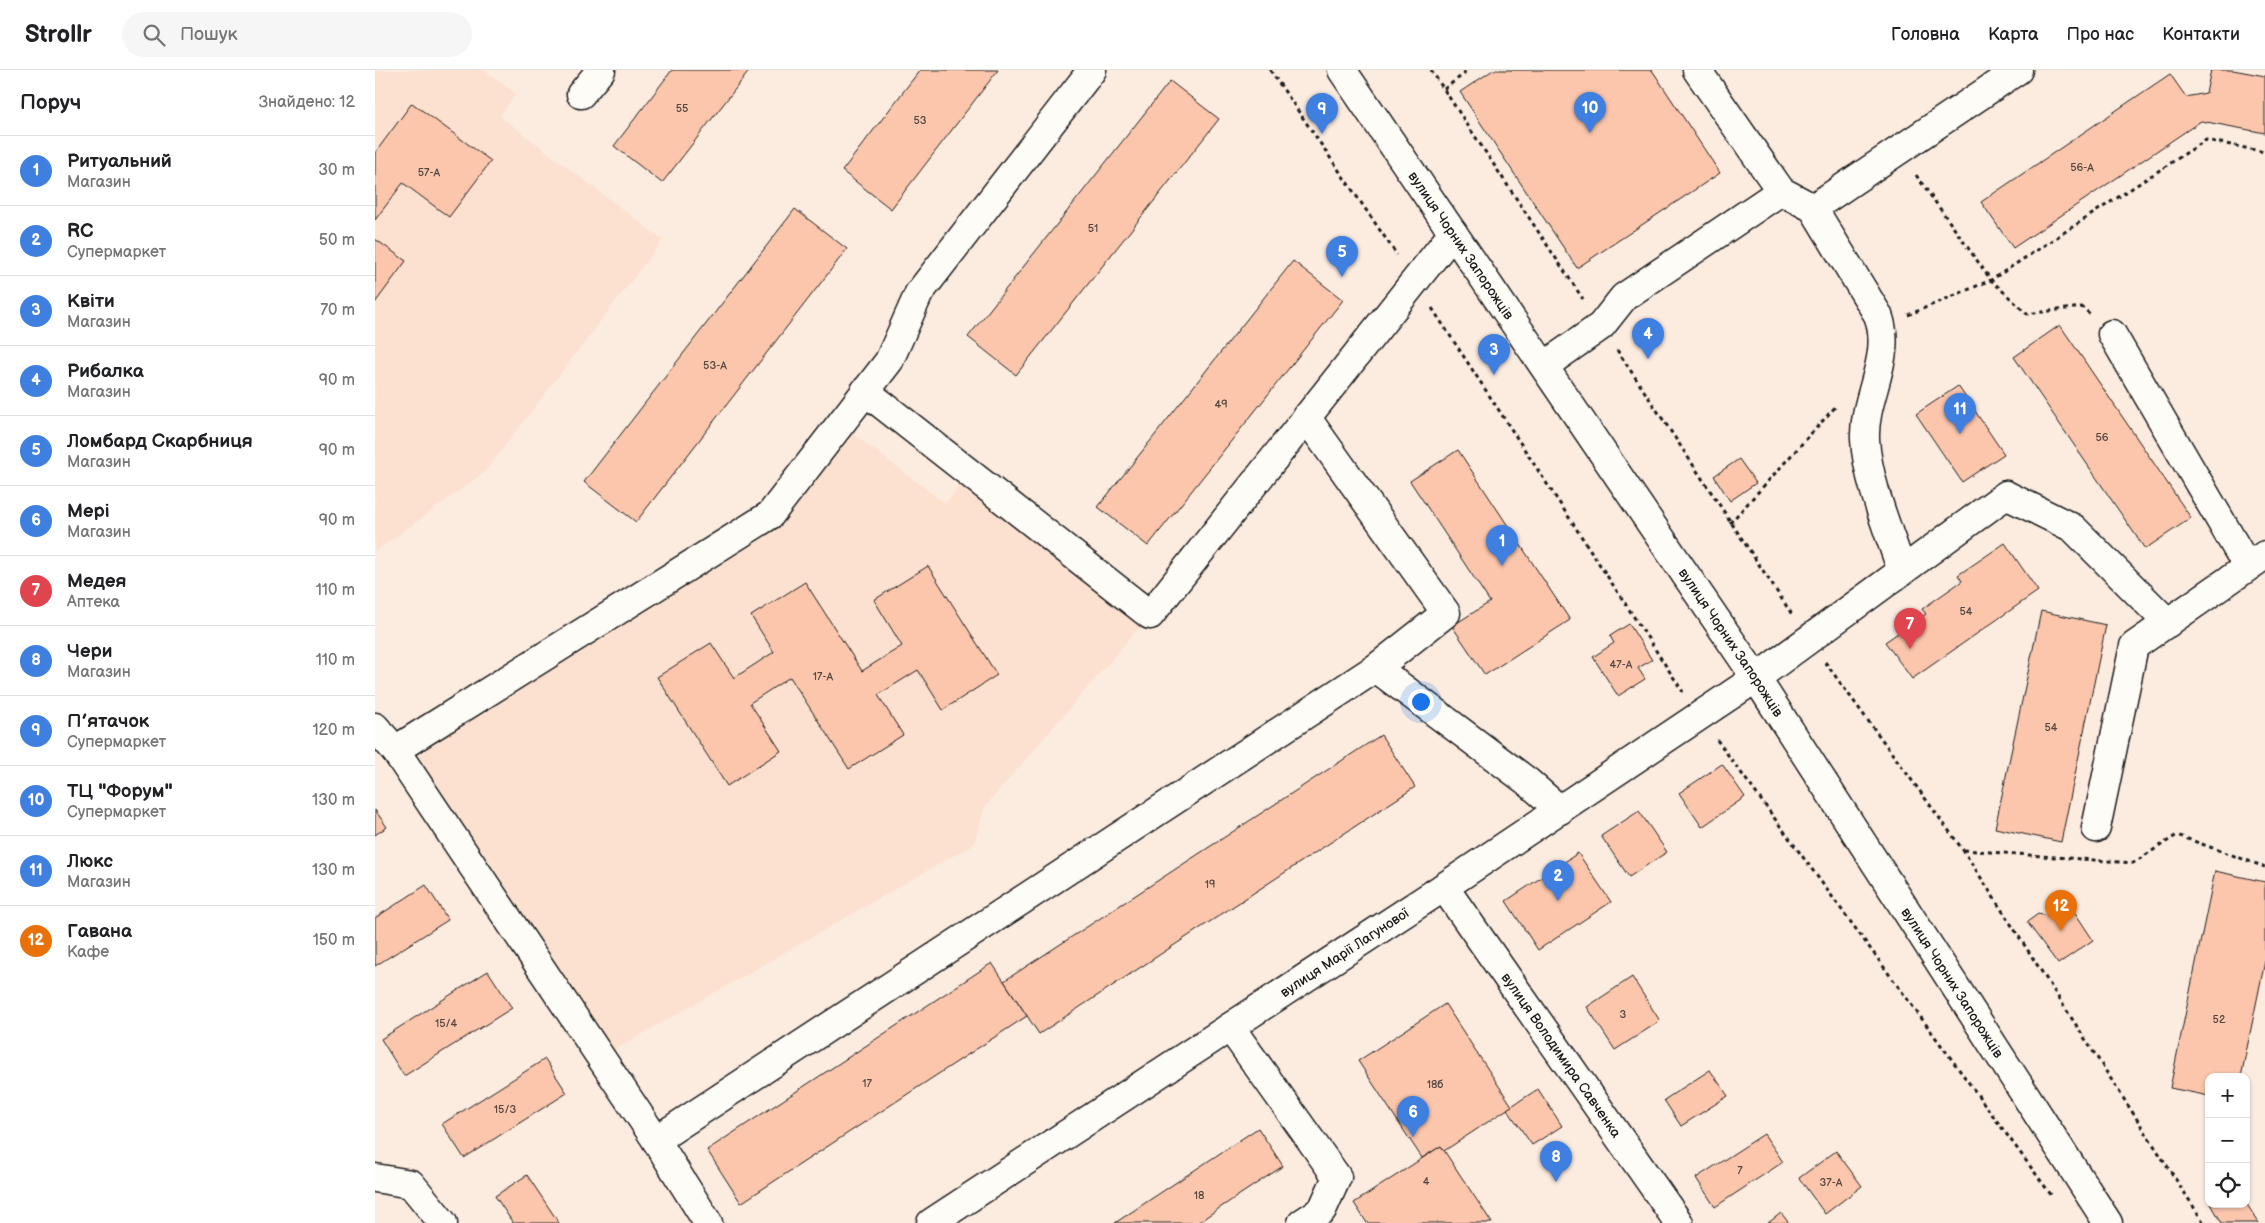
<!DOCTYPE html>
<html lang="uk">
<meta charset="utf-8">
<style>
body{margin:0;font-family:"Balsamiq Sans",sans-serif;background:#f6f6f6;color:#202124}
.controls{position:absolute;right:15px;bottom:15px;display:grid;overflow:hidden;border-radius:10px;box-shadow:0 1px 4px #0004}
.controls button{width:45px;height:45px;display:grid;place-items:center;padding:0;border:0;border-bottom:1px solid #e0e0e0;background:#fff;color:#202124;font:25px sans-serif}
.you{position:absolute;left:1045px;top:631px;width:18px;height:18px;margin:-12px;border:4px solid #fff;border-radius:50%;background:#1a73e8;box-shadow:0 0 0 8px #1a73e833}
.badge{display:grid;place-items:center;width:32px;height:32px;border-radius:50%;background:#7c3aed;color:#fff;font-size:16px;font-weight:700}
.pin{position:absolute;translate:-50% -41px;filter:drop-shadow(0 1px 2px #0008)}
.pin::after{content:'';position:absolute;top:26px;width:18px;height:15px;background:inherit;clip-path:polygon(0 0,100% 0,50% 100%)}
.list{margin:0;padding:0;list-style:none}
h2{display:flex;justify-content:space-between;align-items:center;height:65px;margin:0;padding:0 20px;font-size:21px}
h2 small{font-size:16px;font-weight:400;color:#757577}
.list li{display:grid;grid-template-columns:32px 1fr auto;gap:15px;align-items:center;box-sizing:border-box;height:70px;padding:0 20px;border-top:1px solid #e0e0e0}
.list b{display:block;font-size:19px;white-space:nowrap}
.list p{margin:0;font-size:16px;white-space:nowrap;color:#757577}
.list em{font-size:16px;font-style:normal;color:#757577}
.icon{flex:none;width:28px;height:28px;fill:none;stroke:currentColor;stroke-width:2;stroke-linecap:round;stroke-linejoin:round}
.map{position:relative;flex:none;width:1890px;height:1153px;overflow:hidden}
header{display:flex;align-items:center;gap:30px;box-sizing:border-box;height:70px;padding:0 25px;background:#fff;border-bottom:1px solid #e0e0e0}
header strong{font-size:24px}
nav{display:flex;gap:28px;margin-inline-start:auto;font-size:18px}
.search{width:350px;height:45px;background:#f6f6f6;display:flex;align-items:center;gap:12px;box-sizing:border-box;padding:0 18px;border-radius:28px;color:#757577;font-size:19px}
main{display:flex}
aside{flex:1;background:#fff}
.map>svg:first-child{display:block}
.built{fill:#fce1d0}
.building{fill:#fbc6ac;stroke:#1c1c1c}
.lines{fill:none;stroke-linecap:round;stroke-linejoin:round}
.minor-casing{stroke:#1c1c1c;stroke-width:31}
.path{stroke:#1c1c1c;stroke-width:3;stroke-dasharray:4 4;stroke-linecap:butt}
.minor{stroke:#fdfcf7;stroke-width:28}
.labels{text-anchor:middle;stroke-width:5;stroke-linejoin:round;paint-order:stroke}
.number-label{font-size:11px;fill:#544640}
.street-label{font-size:14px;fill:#1c1c1c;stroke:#fdfcf7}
</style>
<header>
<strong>Strollr</strong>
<div class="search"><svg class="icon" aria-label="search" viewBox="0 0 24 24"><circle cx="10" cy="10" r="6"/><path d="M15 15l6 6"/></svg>Пошук</div>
<nav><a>Головна</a><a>Карта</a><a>Про нас</a><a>Контакти</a></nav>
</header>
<main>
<aside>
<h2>Поруч<small>Знайдено: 12</small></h2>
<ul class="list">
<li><span class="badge" style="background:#3f7fe0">1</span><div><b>Ритуальний</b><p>Магазин</p></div><em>30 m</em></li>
<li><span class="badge" style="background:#3f7fe0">2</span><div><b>RC</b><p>Супермаркет</p></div><em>50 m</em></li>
<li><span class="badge" style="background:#3f7fe0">3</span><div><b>Квіти</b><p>Магазин</p></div><em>70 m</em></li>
<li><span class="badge" style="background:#3f7fe0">4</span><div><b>Рибалка</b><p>Магазин</p></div><em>90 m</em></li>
<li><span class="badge" style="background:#3f7fe0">5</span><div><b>Ломбард Скарбниця</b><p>Магазин</p></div><em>90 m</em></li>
<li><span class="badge" style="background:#3f7fe0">6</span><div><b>Мері</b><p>Магазин</p></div><em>90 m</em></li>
<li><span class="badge" style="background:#e0444e">7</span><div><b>Медея</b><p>Аптека</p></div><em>110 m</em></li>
<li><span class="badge" style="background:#3f7fe0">8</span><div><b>Чери</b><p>Магазин</p></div><em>110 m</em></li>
<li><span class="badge" style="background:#3f7fe0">9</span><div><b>П’ятачок</b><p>Супермаркет</p></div><em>120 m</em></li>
<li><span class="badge" style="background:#3f7fe0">10</span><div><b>ТЦ &quot;Форум&quot;</b><p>Супермаркет</p></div><em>130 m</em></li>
<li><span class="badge" style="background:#3f7fe0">11</span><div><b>Люкс</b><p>Магазин</p></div><em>130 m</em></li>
<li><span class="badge" style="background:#e8710a">12</span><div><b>Гавана</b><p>Кафе</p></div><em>150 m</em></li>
</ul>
</aside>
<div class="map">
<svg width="1890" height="1153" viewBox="0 0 1890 1153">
<rect width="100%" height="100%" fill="#fcece0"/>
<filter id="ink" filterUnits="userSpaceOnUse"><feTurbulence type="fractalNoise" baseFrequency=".02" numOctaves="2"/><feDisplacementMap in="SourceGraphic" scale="10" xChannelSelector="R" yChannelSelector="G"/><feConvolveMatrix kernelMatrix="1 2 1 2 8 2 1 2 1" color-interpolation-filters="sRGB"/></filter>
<g filter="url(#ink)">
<!-- built -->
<g class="built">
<path d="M0 0H110L141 24 125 46 288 170 110 402 0 482Z"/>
<path d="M465 354 570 433 595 404 775 545 610 737 599 774 226 988 20 680 395 445Z"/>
</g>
<!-- building -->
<g class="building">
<path d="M297 0H375L287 113 239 76Z"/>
<path d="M545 0H623L516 139 467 101Z"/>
<path d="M1118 0H1277L1345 103 1202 198 1085 22Z"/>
<path d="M1836 0H1858L1890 6V63L1826 51 1638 178 1606 132 1795 4 1811 27 1831 23Z"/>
<path d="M795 11 844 49 641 305 593 267Z"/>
<path d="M37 33 116 91 74 147 28 113 0 150V83Z"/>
<path d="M420 139 472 179 261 452 209 412Z"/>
<path d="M0 169 31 191 0 233Z"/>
<path d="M918 191 968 230 773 476 723 437Z"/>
<path d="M1685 255 1816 448 1770 479 1639 287Z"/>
<path d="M1583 316 1629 384 1587 412 1541 344Z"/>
<path d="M1083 380 1195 550 1110 605 1077 556 1115 532 1035 411Z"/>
<path d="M1364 389 1381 413 1355 431 1339 406Z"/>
<path d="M1630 473 1663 521 1537 609 1510 572 1551 544 1547 539 1587 511 1583 505Z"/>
<path d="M553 496 622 605 568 640 543 600 503 625 528 665 474 699 415 607 375 633 406 681 352 716 282 607 336 573 359 608 399 582 376 546 430 512 487 601 527 576 499 530Z"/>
<path d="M1666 541 1731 555 1686 772 1620 758Z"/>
<path d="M1254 554 1277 590 1263 598 1270 609 1243 626 1218 587 1239 573 1235 566Z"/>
<path d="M1006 665 1040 717 664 964 629 911Z"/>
<path d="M1347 694 1370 727 1327 757 1304 723Z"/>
<path d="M0 740 12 757 0 765Z"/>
<path d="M1264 741 1292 782 1254 807 1226 766Z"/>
<path d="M1203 783 1236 832 1163 880 1131 831Z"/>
<path d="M1840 801 1890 812V891L1866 1007H1834V1026L1795 1018Z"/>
<path d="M51 815 73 850 0 896V848Z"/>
<path d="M1693 832 1718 870 1683 894 1652 852 1663 844 1678 847Z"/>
<path d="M617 893 652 946 366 1133 332 1080Z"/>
<path d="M113 901 137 938 29 1006 6 969Z"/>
<path d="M1257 907 1285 951 1240 980 1212 937Z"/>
<path d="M1070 934 1137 1036 1069 1081 1066 1076 1047 1088 983 991Z"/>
<path d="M170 989 192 1023 89 1088 67 1054Z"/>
<path d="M1335 1000 1353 1026 1306 1056 1289 1030Z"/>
<path d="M1163 1019 1187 1056 1157 1075 1132 1039Z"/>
<path d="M883 1058 908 1096 822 1153H740Z"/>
<path d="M1389 1064 1408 1092 1340 1137 1321 1108Z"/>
<path d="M1066 1076 1117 1153H992L979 1133Z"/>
<path d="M1461 1081 1487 1116 1450 1144 1424 1108Z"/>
<path d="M152 1105 184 1153H138L120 1126Z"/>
<path d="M1871 1133 1884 1153H1847L1836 1134Z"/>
<path d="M1406 1143 1414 1153H1393Z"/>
</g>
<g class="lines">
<!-- minor casing -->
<g class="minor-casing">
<g id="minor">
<path id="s1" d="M967 0 1381 608 1733 1153"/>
<path d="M1322 0 1406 121 1438 138 1503 245C1519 287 1488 327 1490 369 1492 410 1514 462 1527 501"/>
<path d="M206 24 226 0"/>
<path d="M1438 138 1643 0"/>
<path d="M1737 264 1872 496"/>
<path d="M1169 296 1226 256 1249 227 1406 121"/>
<path d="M490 321 775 545 1078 163"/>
<path d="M1001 598 1153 712 1185 740"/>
<path d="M0 657 20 680 281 1070 333 1153"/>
<path d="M20 680 395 445 514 291 544 223 717 0"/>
<path d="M1721 758 1759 576 1890 485"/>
<path id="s2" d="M1069 817 1304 1153"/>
<path d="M855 957 962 1107 947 1140 927 1153"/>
<path d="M281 1070 1001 598 1071 543 931 347"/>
<path d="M0 1108 36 1114 68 1153"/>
<path id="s3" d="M556 1153 1069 817 1381 608 1631 425 1698 458 1793 553"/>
</g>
</g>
<!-- path -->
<g class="path">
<path d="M895 0 1022 185"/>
<path d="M1056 0 1208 229"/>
<path d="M1069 19 1089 4 1090 0"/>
<path d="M1541 105 1616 210 1652 244 1707 237 1716 245"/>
<path d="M1057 238 1308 622"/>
<path d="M1533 245 1616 210 1831 70 1890 82"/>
<path d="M1242 280 1418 546"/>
<path d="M1355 453 1462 335"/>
<path d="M1450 592 1588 780 1829 1153"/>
<path d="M1342 670 1677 1126"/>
<path d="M1589 780 1758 793 1802 765 1890 797"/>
</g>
<!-- minor -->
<use href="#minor" class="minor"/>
</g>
</g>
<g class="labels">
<!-- number labels -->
<g class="number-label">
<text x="307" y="42">55</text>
<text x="545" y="54">53</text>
<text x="1707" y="101">56-А</text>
<text x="54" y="106">57-А</text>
<text x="718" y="162">51</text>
<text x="340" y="299">53-А</text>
<text x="846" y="338">49</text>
<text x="1727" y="371">56</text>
<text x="1591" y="545">54</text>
<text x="1246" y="598">47-А</text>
<text x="448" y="610">17-А</text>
<text x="1676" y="661">54</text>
<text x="835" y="818">19</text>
<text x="1248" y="948">3</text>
<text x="1844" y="953">52</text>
<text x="71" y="957">15/4</text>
<text x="492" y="1017">17</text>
<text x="1060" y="1018">18б</text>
<text x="130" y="1043">15/3</text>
<text x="1365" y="1104">7</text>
<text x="1051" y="1115">4</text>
<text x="1456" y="1116">37-А</text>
<text x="824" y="1129">18</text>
</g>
<!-- street labels -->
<g class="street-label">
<text dy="5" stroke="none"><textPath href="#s1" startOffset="212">вулиця Чорних Запорожців</textPath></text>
<text dy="5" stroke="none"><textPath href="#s1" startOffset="692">вулиця Чорних Запорожців</textPath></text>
<text dy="5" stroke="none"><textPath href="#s3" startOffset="494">вулиця Марії Лагунової</textPath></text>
<text dy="5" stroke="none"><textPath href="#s1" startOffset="1098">вулиця Чорних Запорожців</textPath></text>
<text dy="5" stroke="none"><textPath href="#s2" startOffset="205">вулиця Володимира Савченка</textPath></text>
</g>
</g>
</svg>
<div class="controls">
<button>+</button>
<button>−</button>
<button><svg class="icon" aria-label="locate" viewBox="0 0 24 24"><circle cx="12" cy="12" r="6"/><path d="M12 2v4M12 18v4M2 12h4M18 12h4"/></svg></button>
</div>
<div class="you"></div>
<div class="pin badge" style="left:1127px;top:496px;background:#3f7fe0">1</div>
<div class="pin badge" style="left:1183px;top:831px;background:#3f7fe0">2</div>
<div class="pin badge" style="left:1119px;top:305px;background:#3f7fe0">3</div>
<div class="pin badge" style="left:1273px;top:289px;background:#3f7fe0">4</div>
<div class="pin badge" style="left:967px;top:207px;background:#3f7fe0">5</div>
<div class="pin badge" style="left:1038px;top:1067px;background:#3f7fe0">6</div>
<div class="pin badge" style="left:1535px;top:579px;background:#e0444e">7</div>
<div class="pin badge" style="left:1181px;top:1112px;background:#3f7fe0">8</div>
<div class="pin badge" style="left:947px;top:64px;background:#3f7fe0">9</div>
<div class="pin badge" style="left:1215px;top:63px;background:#3f7fe0">10</div>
<div class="pin badge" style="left:1585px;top:364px;background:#3f7fe0">11</div>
<div class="pin badge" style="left:1686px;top:861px;background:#e8710a">12</div>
</div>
</main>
